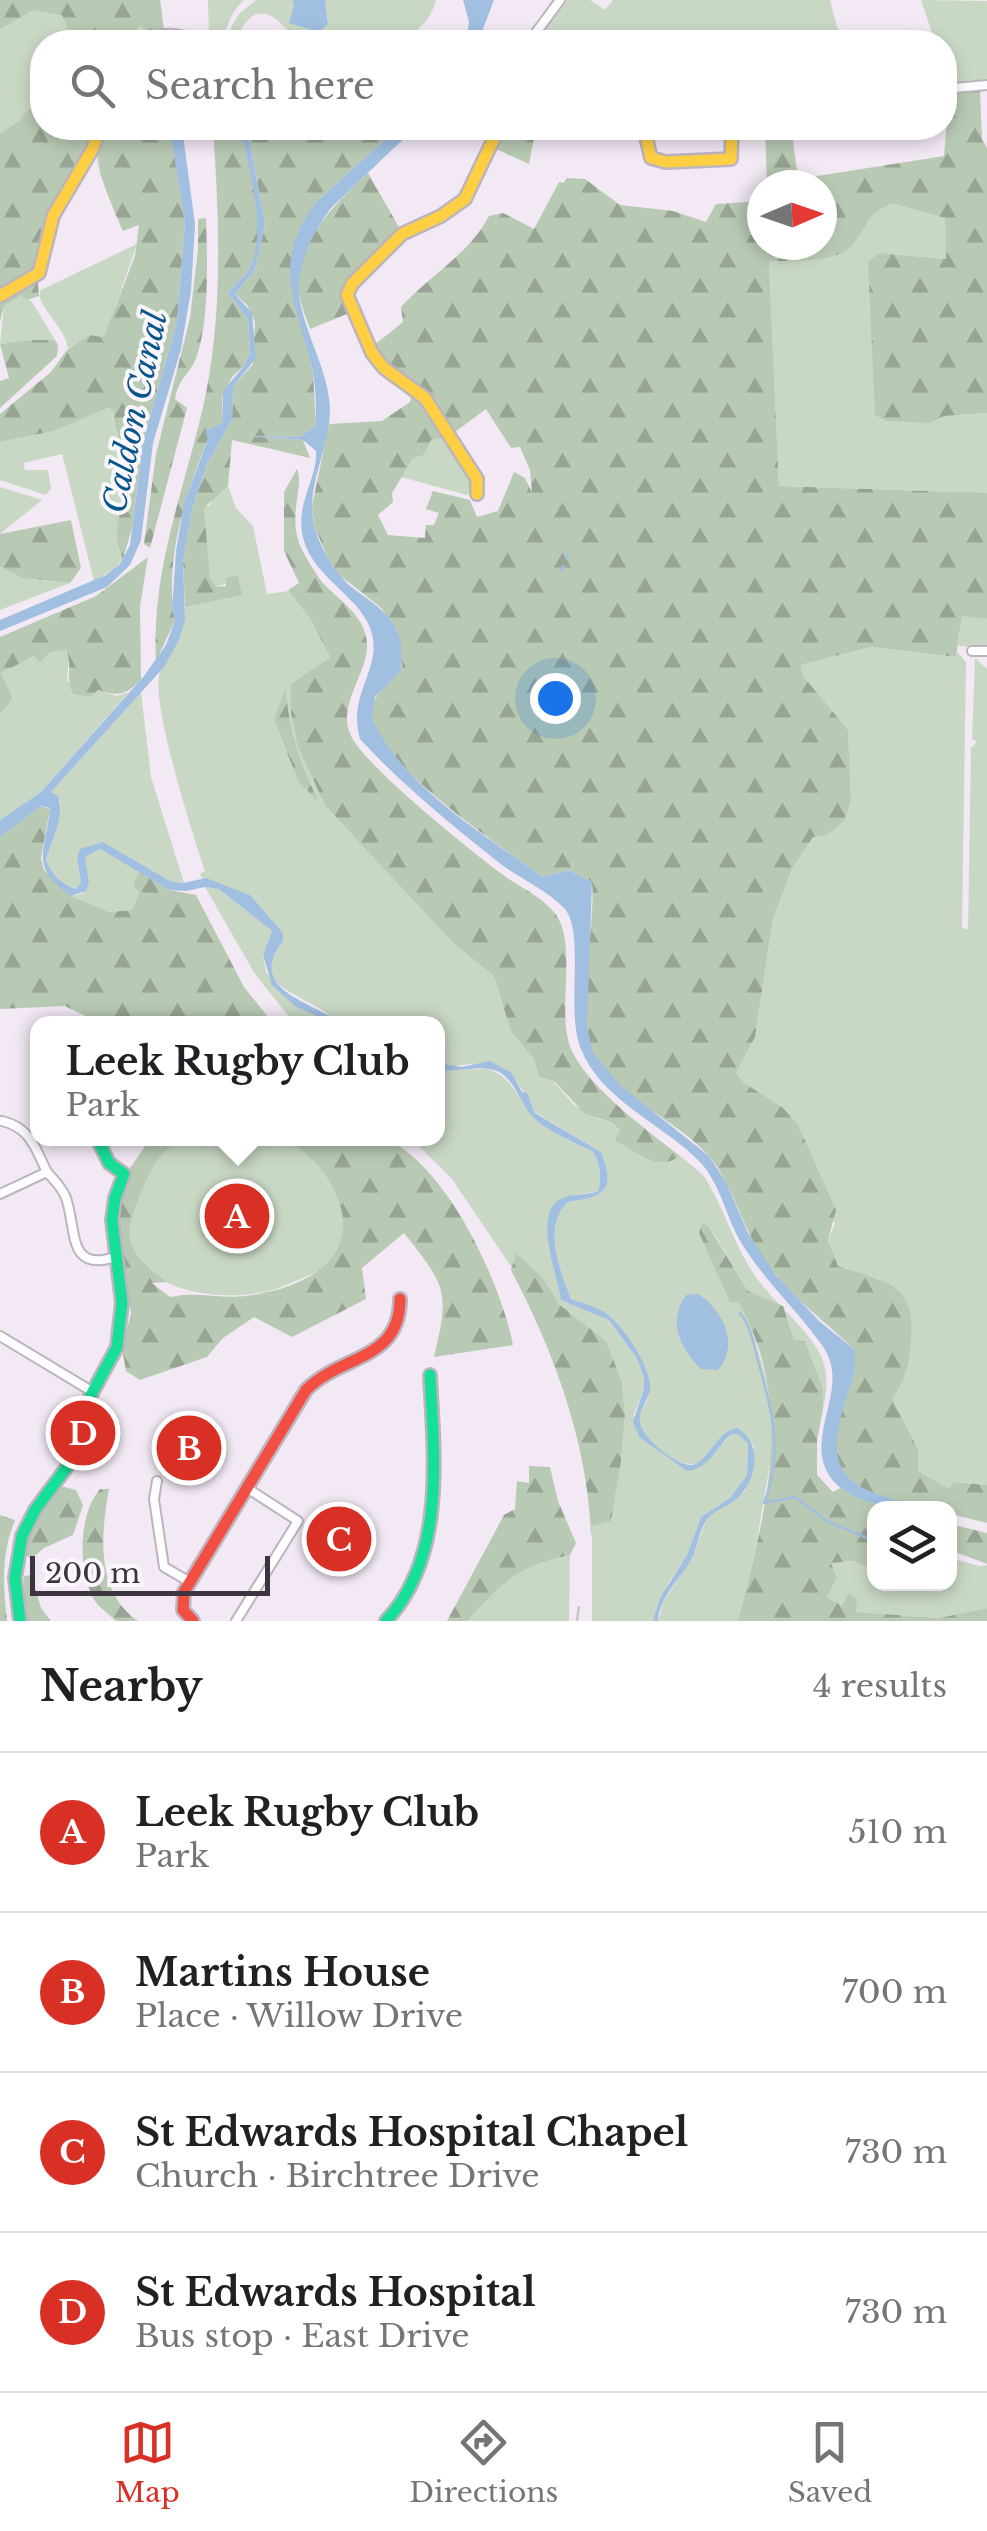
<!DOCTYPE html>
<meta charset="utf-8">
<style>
body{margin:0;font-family:"Libre Baskerville",serif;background:#f6f6f6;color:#202124}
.controls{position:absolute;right:30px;bottom:30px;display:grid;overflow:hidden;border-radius:20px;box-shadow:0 5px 15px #0003}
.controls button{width:90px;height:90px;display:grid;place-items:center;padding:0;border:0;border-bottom:2px solid #e0e0e0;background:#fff;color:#202124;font:50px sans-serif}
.compass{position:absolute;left:747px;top:170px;width:90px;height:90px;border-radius:50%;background:#fff;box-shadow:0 5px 15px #0003;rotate:88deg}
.scale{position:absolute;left:30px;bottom:25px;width:240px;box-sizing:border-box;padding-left:10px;border:5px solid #3d3440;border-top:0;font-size:28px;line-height:35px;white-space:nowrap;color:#3d3440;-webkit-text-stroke:8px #faf6fc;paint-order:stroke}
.you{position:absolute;left:555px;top:698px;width:35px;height:35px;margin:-25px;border:8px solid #fff;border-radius:50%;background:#1a73e8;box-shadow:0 0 0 15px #1a73e833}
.badge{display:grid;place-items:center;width:65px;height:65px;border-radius:50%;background:#d93025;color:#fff;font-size:32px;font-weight:700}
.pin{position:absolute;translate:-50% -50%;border:5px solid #fff;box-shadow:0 2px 10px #0006}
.popup{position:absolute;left:30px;top:1016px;width:415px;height:130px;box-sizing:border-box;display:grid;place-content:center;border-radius:20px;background:#fff;filter:drop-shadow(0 2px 8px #0005);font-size:32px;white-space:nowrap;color:#757577}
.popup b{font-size:38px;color:#202124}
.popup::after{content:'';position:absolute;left:50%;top:100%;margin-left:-20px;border:20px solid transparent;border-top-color:#fff}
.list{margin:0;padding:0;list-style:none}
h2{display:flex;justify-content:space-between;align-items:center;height:130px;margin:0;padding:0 40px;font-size:42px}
h2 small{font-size:32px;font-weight:400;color:#757577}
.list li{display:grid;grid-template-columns:65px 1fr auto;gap:30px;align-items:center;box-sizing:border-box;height:160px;padding:0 40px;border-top:2px solid #e0e0e0}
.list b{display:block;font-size:38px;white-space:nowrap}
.list p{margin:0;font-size:32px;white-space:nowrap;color:#757577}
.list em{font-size:32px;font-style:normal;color:#757577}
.icon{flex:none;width:55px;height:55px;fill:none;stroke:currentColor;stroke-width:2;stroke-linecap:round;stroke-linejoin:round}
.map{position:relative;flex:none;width:987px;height:1621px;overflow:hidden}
.search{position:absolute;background:#fff;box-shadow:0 5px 15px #0003;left:30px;right:30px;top:30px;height:110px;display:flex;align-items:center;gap:25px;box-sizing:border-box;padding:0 35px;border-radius:40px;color:#757577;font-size:38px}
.sheet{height:770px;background:#fff}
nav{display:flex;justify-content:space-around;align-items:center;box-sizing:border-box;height:140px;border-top:2px solid #e0e0e0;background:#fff;font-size:28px;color:#757577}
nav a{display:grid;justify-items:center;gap:5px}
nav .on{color:#d93025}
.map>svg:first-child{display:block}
.green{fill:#c9d8c4;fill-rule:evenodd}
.forest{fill:url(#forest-firs)}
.water{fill:#a0bfe1}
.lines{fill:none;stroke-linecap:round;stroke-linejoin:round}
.stream{stroke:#a0bfe1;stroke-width:2.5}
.street-casing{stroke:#bcb4be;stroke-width:12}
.fast-casing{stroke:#bcb4be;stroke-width:16}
.slow-casing{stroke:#bcb4be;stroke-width:16}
.jam-casing{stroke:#bcb4be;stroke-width:16}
.street{stroke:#fdfcfe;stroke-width:8}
.fast{stroke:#16e098;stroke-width:11}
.slow{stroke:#ffcf43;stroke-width:11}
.jam{stroke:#f24e42;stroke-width:11}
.rail{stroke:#c8c5c9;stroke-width:2.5;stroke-dasharray:15 8;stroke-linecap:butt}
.labels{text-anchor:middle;stroke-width:8;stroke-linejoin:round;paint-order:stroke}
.water-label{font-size:32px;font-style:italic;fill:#07568b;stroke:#faf6fc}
</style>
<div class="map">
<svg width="987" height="1621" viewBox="0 0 987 1621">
<defs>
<pattern id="forest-firs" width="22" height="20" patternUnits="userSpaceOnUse" patternTransform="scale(2.5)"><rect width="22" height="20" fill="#b9cab4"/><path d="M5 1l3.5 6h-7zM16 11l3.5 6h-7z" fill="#98a594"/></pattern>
</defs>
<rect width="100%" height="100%" fill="#f2e9f5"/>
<!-- green -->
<g class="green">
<path d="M0 0H160L164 31 148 32 140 42H42V128H170L183 204 123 231 100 174 95 148 0 294Z"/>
<path d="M208 0H244C234 8 224 28 225 42L209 39Z"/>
<path d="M256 0H292L294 5 328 23 325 0H436C424 46 380 42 341 42L335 32C322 37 302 38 288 30 287 30 278 21 277 20 256 4 245 21 236 39H232L231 27 239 14Z"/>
<path d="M567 0H590L605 10 613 0H830L841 42H535Z"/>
<path d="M921 0 987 1V79L948 84 944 42H935Z"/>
<path d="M892 202 945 218 947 259 880 253 944 416 987 413V493L779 486 769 262 816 259 855 242 870 214Z"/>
<path d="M137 244 106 334 102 337 89 336 68 349C66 330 46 315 39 296L41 290Z"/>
<path d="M21 294 32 302 55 340 0 344 4 306Z"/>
<path d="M108 408 114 410C110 434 131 457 128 481 124 512 108 527 123 559L114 569 94 581 62 454 23 463 25 470H48L51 488 46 495 0 480V442L54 431Z"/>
<path d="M445 437 473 476V490L467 495 401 477 413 457 424 455 431 440Z"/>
<path d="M228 486 236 508 253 526 267 594 289 591 311 620 330 657 291 685V713L409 895 454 944 494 976 511 1032 534 1059 539 1077 554 1082 574 1105 596 1118 611 1122 620 1130 614 1140C637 1152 656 1173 680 1156 690 1164 702 1172 708 1183 729 1218 738 1259 767 1291 785 1312 808 1330 821 1356 829 1374 827 1390 823 1409V1389L794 1339 784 1307 748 1291 710 1227 749 1321 772 1397 773 1446 756 1546 738 1621H658L663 1602 692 1558 705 1523 710 1515 745 1491 754 1446 738 1428C730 1433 702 1461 698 1463 680 1471 642 1440 640 1422 638 1410 648 1404 649 1394 650 1388 645 1378 643 1372 634 1335 605 1314 571 1299 560 1270 542 1226 568 1202 606 1197 616 1189 601 1152L535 1112C530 1097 519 1088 512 1073L471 1064 447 1067 437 1063V1024C418 1023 354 1028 341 1023 334 1021 327 1013 321 1009 301 997 243 977 281 945V931L250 895 202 878 200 874 205 871C194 839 149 698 160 672 169 649 186 634 185 607L241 594 227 583 217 587 209 579 204 507 210 505 213 497ZM287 709 298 760 317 800 298 781 274 719Z"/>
<path d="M0 487 42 500 0 534Z"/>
<path d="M0 567 22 578 70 583 0 610Z"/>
<path d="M962 615 987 619V648L958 646Z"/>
<path d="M871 647 956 657 957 652 966 662 962 928 968 929 971 748 977 742 972 739 975 658 987 669V1485L954 1482 948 1488 918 1471V1449L891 1399 880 1279 838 1266 828 1240 835 1223 736 1073 755 1037 773 919 792 869 813 837 851 800 848 730 802 676 799 665Z"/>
<path d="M66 650 69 658 67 681 117 696 129 692 41 792 0 820V714L13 699 0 673 34 656Z"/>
<path d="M141 692 151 777 184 883 170 881 103 842 77 857 81 883 76 889C62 883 51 874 46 860 52 839 62 822 60 800L50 793Z"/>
<path d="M100 849 139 871 133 886 139 892 132 910 109 912 71 896 82 894 89 883 84 857Z"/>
<path d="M205 887 219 889 272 931 263 955 266 972 296 1007 333 1023H294L255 974Z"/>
<path d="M488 1069C512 1077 516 1096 531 1114 546 1132 572 1141 593 1152 600 1163 602 1178 598 1191L567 1197 550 1210 549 1246 562 1300 609 1320 636 1357 644 1377V1388L634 1415 640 1438 687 1471 715 1453 731 1434H738L748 1444 747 1475 730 1498 701 1517 687 1555 669 1582 653 1621H592V1526L611 1520 621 1462 625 1415 622 1382 606 1341 560 1305 543 1278 516 1254 512 1268 452 1179 412 1139 437 1138V1070Z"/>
<path d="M189 1138C218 1138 253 1133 281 1139 321 1146 356 1212 340 1249 330 1270 304 1277 284 1286 237 1306 129 1297 128 1227 128 1211 139 1200 144 1185 153 1161 164 1145 189 1138Z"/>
<path d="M570 1555 569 1621H467C504 1582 516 1567 570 1555Z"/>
<path d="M950 1558 980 1566 987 1565V1608L939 1618 855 1612 848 1593 842 1607 827 1597 837 1578 831 1563 853 1561 874 1570V1584H950Z"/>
</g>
<!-- forest -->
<g class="forest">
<path d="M0 0H160L164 31 148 32 140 25 137 28 143 39 140 42H70L71 36 62 15 33 10 0 29Z"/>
<path d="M980 91 982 139 987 148V413L944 416 930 423 886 421 875 415 868 261 880 253 946 259 945 218 892 203C861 219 873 219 854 243 837 265 794 259 769 262L779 486 987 493V619L962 616 956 657 871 647 800 665 803 676 848 730 851 800 844 821 827 835 813 837 792 869 773 919 755 1037 736 1073 744 1083 783 1108 798 1125 836 1210 828 1240 838 1266C885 1281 916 1283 911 1340 909 1365 906 1379 892 1399L918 1449V1471L948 1488 954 1482 987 1485V1523L950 1514V1508C914 1508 855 1500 838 1463 832 1451 837 1430 840 1417 846 1393 859 1374 854 1349 819 1316 785 1293 759 1251 740 1221 732 1183 709 1156 680 1122 607 1091 591 1049 576 1008 596 927 592 882L568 870 543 877C507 851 367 758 371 711 373 694 392 681 402 667L397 630 380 607 338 574 327 557 314 525 312 506 329 424 382 421 410 402 412 393 423 398 445 437 431 440 424 455 413 458 392 493 393 502 378 515 388 535 425 538 426 525H434L439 513 426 509 433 491 470 500 477 517 498 511 514 472 525 478 532 492 530 470 520 447 511 448 486 409 451 435 428 395 387 364 373 346 403 322 401 307C428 277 471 252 489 216L503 213 534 229 559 182 563 183 567 178 585 179 620 205 673 211 706 222 716 204 762 201V245H822V185H767L765 128H832L833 134 793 140 798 179 944 156 949 93Z"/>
<path d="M42 94V128H97L91 147 52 215 37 272 39 296 28 300 21 295 4 306 0 321V134L20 120Z"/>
<path d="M102 128H170L185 223 177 322 143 442 132 528 123 559C108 527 124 512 128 481 131 457 111 434 114 410L108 408 54 431 0 442V414L51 372 66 351 89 335 102 337 105 334 135 256 139 225 123 231C109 197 90 163 102 128Z"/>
<path d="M213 128H240C248 169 271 229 249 269 245 278 234 284 228 293L248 319 250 352 244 366 232 377 222 398V423L208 430V439C185 495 164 561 175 621L156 661C151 564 187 485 206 393 223 306 219 216 213 128Z"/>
<path d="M247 128H398L316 202 299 231 291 261 313 373 316 425 300 437 247 436 303 440 310 458 232 440 228 486 204 508 210 579 217 587 226 586V578L238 575 242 595 185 607 183 562 192 509 207 464 232 420 233 387 253 364 255 322 247 305 235 294 255 270 265 224Z"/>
<path d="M504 128H536L529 164 494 148Z"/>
<path d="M368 173 400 229 344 286 342 300 347 314 310 329C306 317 300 304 299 291 296 240 335 204 368 173Z"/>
<path d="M206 218C207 256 210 322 196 358 190 375 180 375 175 399L187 408 150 548 144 544 156 454 190 318 198 249V219Z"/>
<path d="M34 340H55L58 345 57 356 0 408V381L9 378 0 344Z"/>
<path d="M297 469C305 485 286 517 302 550 308 560 315 573 322 582 340 602 369 617 367 649 365 676 337 707 351 736 366 767 471 851 503 875 518 886 539 895 552 910 581 939 554 1013 572 1051 590 1089 647 1130 680 1156 656 1173 637 1152 614 1140L620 1130 611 1122 585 1114 555 1082 539 1077 534 1059 511 1032 494 976 454 944 325 805 298 747 291 713V684L330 657 311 620 288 590 299 583 284 551V492Z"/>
<path d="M71 520 81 568 70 583 22 578 0 567V534Z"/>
<path d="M148 557 140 606 141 679C127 695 119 697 98 690L91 697 73 694C65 677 73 665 66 650L49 653 40 662 34 656 1 673 13 699 0 714V637L96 596Z"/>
<path d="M286 688C288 731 301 765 319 803L298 781 274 719Z"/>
<path d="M41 806 50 809 41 858 44 870 71 896 109 912 132 910 139 892 133 886 139 871 170 890 196 895 244 987 273 1023 102 1024 65 1006 0 1009V837Z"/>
<path d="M150 1139H189C161 1146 154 1164 143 1188 122 1237 122 1249 167 1282L152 1283 170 1297C196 1291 220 1299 246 1296 296 1290 358 1264 340 1205 331 1176 309 1149 281 1139 302 1139 373 1133 388 1140 448 1168 501 1283 513 1345L434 1357C450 1291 446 1286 404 1233L362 1268 366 1299 292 1337 254 1317 223 1338 207 1357 140 1380 126 1371 122 1348 131 1314 126 1281 120 1280 117 1187Z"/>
<path d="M702 1223 709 1227 748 1291 783 1306 794 1339 805 1342 823 1389V1409L817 1441V1475L833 1492 840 1488 852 1495 895 1508H874V1570L853 1561 831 1563 837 1578 827 1597 842 1606 848 1593 857 1599 856 1612 939 1618 987 1608V1621H738C765 1511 797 1409 739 1303L730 1302 699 1233Z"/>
<path d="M516 1253 543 1278 560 1305 606 1341 622 1382 625 1415 621 1462 611 1521 592 1526 591 1536C588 1443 554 1352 511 1270Z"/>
<path d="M529 1466 550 1467 558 1501 576 1543 570 1555C516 1567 504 1582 467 1621H447L504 1515 515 1509 517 1481 529 1483Z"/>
<path d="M61 1486 76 1490 83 1505 73 1535 44 1548 31 1559 20 1549 29 1530Z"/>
<path d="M100 1489H109C101 1533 95 1592 138 1621H116C109 1614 98 1607 93 1598 78 1568 78 1515 100 1489Z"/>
<path d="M0 1515 15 1520C1 1554 3 1585 7 1621H0Z"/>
<path d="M950 1524 987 1533V1564L950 1550Z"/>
<path d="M31 1575 41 1608 51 1621H25L24 1576Z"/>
</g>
<!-- water -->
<g class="water">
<path d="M292 0H325L328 24 319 32 289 23 294 5Z"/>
<path d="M463 0H494L478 42H466L469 22Z"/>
<path d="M170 128H182L195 224 191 291 181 349 153 443 141 540 130 565 107 587 0 631V620L106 575 120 564 130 545 143 442 177 322 185 223Z"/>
<path d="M240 128H247L265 224 255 270 235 294 252 313 256 358 233 387 232 420 207 464 192 509 183 562 185 620 179 640 164 667 51 792 58 796C65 819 52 838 46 860 51 874 62 884 76 889L81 883 77 857 80 849 103 842 170 881 183 883 206 878 250 895 283 933V941C245 989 310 1001 341 1023H333L296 1007 272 985 263 955 272 931 219 889 205 887 186 891 170 890 100 849 85 857 89 883 86 891 71 896C28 866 46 852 50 808L41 806 0 837V820L41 792 144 676 166 645 175 621 172 610 176 551 184 504 208 439 205 431 222 423 223 391 244 366 250 352 248 319 228 293C234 284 245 278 249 269 269 232 248 167 240 128Z"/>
<path d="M398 128H415L331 208C315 230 301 255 299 284 297 322 329 367 330 409 330 452 301 492 317 535 324 554 335 572 350 586 368 600 389 611 398 633 403 645 401 659 401 671L375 697 372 719C406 789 482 833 543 877L568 870 592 882 587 1027 593 1053 621 1086 709 1156 726 1182 748 1233 775 1274 819 1321 854 1349C858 1369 851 1383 845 1402 818 1485 860 1491 928 1508 891 1509 829 1503 822 1456 817 1417 848 1382 822 1345 797 1310 765 1281 742 1244 726 1218 722 1187 701 1163 664 1124 602 1102 581 1049 565 1012 586 932 564 908 548 891 521 879 502 865 453 826 402 785 360 739 347 695 381 671 372 634 364 599 315 579 304 541 293 505 318 480 316 451L303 440 247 436 300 437 316 425C316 402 316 378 309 356 292 295 274 260 316 202Z"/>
<path d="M490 1061 512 1073 522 1092 527 1093 535 1113 601 1152C616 1189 606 1197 568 1202 542 1226 560 1270 571 1299 583 1304 596 1306 607 1314 624 1327 649 1364 650 1386 651 1399 638 1408 640 1422 642 1438 675 1465 691 1465 708 1464 715 1432 737 1428 764 1442 757 1483 735 1500 727 1507 716 1509 709 1517 699 1528 698 1547 691 1560 680 1579 659 1598 658 1621H653L660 1598 687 1555 701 1517 730 1498 747 1475 748 1444 738 1434H731C716 1448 709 1469 687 1471L640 1438 633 1422 644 1388V1377L636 1357 609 1320 561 1300C558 1276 533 1216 559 1200 570 1193 586 1196 598 1191 602 1178 600 1162 593 1152 573 1141 548 1133 532 1116 520 1103 516 1082 499 1072 483 1063 455 1073 437 1070V1063L462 1067Z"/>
<path d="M698 1294C723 1310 740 1345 718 1370L701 1369C680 1348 667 1322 686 1295Z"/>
</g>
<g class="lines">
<!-- stream -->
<g class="stream">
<path d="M268 35 324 42"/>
<path d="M566 558 568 552"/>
<path d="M561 571 563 566"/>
<path d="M740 1313C752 1328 754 1347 759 1364 772 1412 784 1455 764 1503L795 1497 827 1521 874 1541"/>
</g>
<!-- street casing -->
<g class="street-casing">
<g id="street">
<path d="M143 42C162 26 190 37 213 42"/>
<path d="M529 42 560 0"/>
<path d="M944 89 987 85"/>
<path d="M972 651H987"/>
<path d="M2 1121C31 1128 35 1148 47 1172"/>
<path d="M0 1194 47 1172C54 1180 62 1187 66 1198 77 1229 67 1273 115 1257"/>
<path d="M0 1336 93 1392"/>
<path d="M157 1481 154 1499 164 1567 190 1582"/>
<path d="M236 1621 298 1521 247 1488"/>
</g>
</g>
<!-- fast casing -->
<g class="fast-casing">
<g id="fast">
<path d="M20 1621 15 1578 22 1536 35 1510 67 1467 84 1408 117 1347 122 1303 112 1220 115 1198 124 1174 109 1163 97 1138"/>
<path d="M386 1621C446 1557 434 1457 430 1375"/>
</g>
</g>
<!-- slow casing -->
<g class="slow-casing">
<g id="slow">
<path d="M644 128 651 158 666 162 731 159 732 128"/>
<path d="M0 296 39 273 53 216 93 148 100 128"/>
<path d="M477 494V479L425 398 384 368 372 353 347 295 352 284 402 234 441 216 465 199 499 128"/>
</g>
</g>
<!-- jam casing -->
<g class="jam-casing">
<path id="jam" d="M193 1621 183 1610 184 1592 306 1390C342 1354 400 1361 400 1299"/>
</g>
<!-- street -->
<use href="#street" class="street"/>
<!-- fast -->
<use href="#fast" class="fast"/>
<!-- slow -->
<use href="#slow" class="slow"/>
<!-- jam -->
<use href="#jam" class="jam"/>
<!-- rail -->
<path class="rail" d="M577 1621 580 1598"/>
</g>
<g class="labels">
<!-- water labels -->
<g class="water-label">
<text transform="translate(135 412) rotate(-78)" y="11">Caldon Canal</text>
</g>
</g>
</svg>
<div class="controls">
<button><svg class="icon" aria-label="layers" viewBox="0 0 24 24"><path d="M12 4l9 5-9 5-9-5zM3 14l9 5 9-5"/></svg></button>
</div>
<svg class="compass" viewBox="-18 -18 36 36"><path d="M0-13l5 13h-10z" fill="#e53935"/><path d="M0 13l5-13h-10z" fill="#757577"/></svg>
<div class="scale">200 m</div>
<div class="you"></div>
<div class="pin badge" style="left:237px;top:1216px">A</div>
<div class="popup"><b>Leek Rugby Club</b>Park</div>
<div class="pin badge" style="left:189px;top:1448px">B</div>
<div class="pin badge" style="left:339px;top:1539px">C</div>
<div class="pin badge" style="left:83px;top:1433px">D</div>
<div class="search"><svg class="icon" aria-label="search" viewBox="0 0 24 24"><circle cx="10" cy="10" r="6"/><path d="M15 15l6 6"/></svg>Search here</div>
</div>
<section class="sheet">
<h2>Nearby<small>4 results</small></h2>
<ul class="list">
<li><span class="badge">A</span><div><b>Leek Rugby Club</b><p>Park</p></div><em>510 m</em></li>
<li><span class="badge">B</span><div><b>Martins House</b><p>Place · Willow Drive</p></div><em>700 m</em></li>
<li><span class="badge">C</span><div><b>St Edwards Hospital Chapel</b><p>Church · Birchtree Drive</p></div><em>730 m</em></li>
<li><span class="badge">D</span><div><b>St Edwards Hospital</b><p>Bus stop · East Drive</p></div><em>730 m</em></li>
</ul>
</section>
<nav>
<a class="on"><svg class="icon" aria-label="map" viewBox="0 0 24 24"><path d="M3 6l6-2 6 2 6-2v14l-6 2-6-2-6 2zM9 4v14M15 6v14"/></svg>Map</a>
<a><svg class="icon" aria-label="directions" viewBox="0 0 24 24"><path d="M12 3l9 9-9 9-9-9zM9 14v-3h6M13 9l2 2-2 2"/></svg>Directions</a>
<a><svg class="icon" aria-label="saved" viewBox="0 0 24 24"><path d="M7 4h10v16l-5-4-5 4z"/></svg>Saved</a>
</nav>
